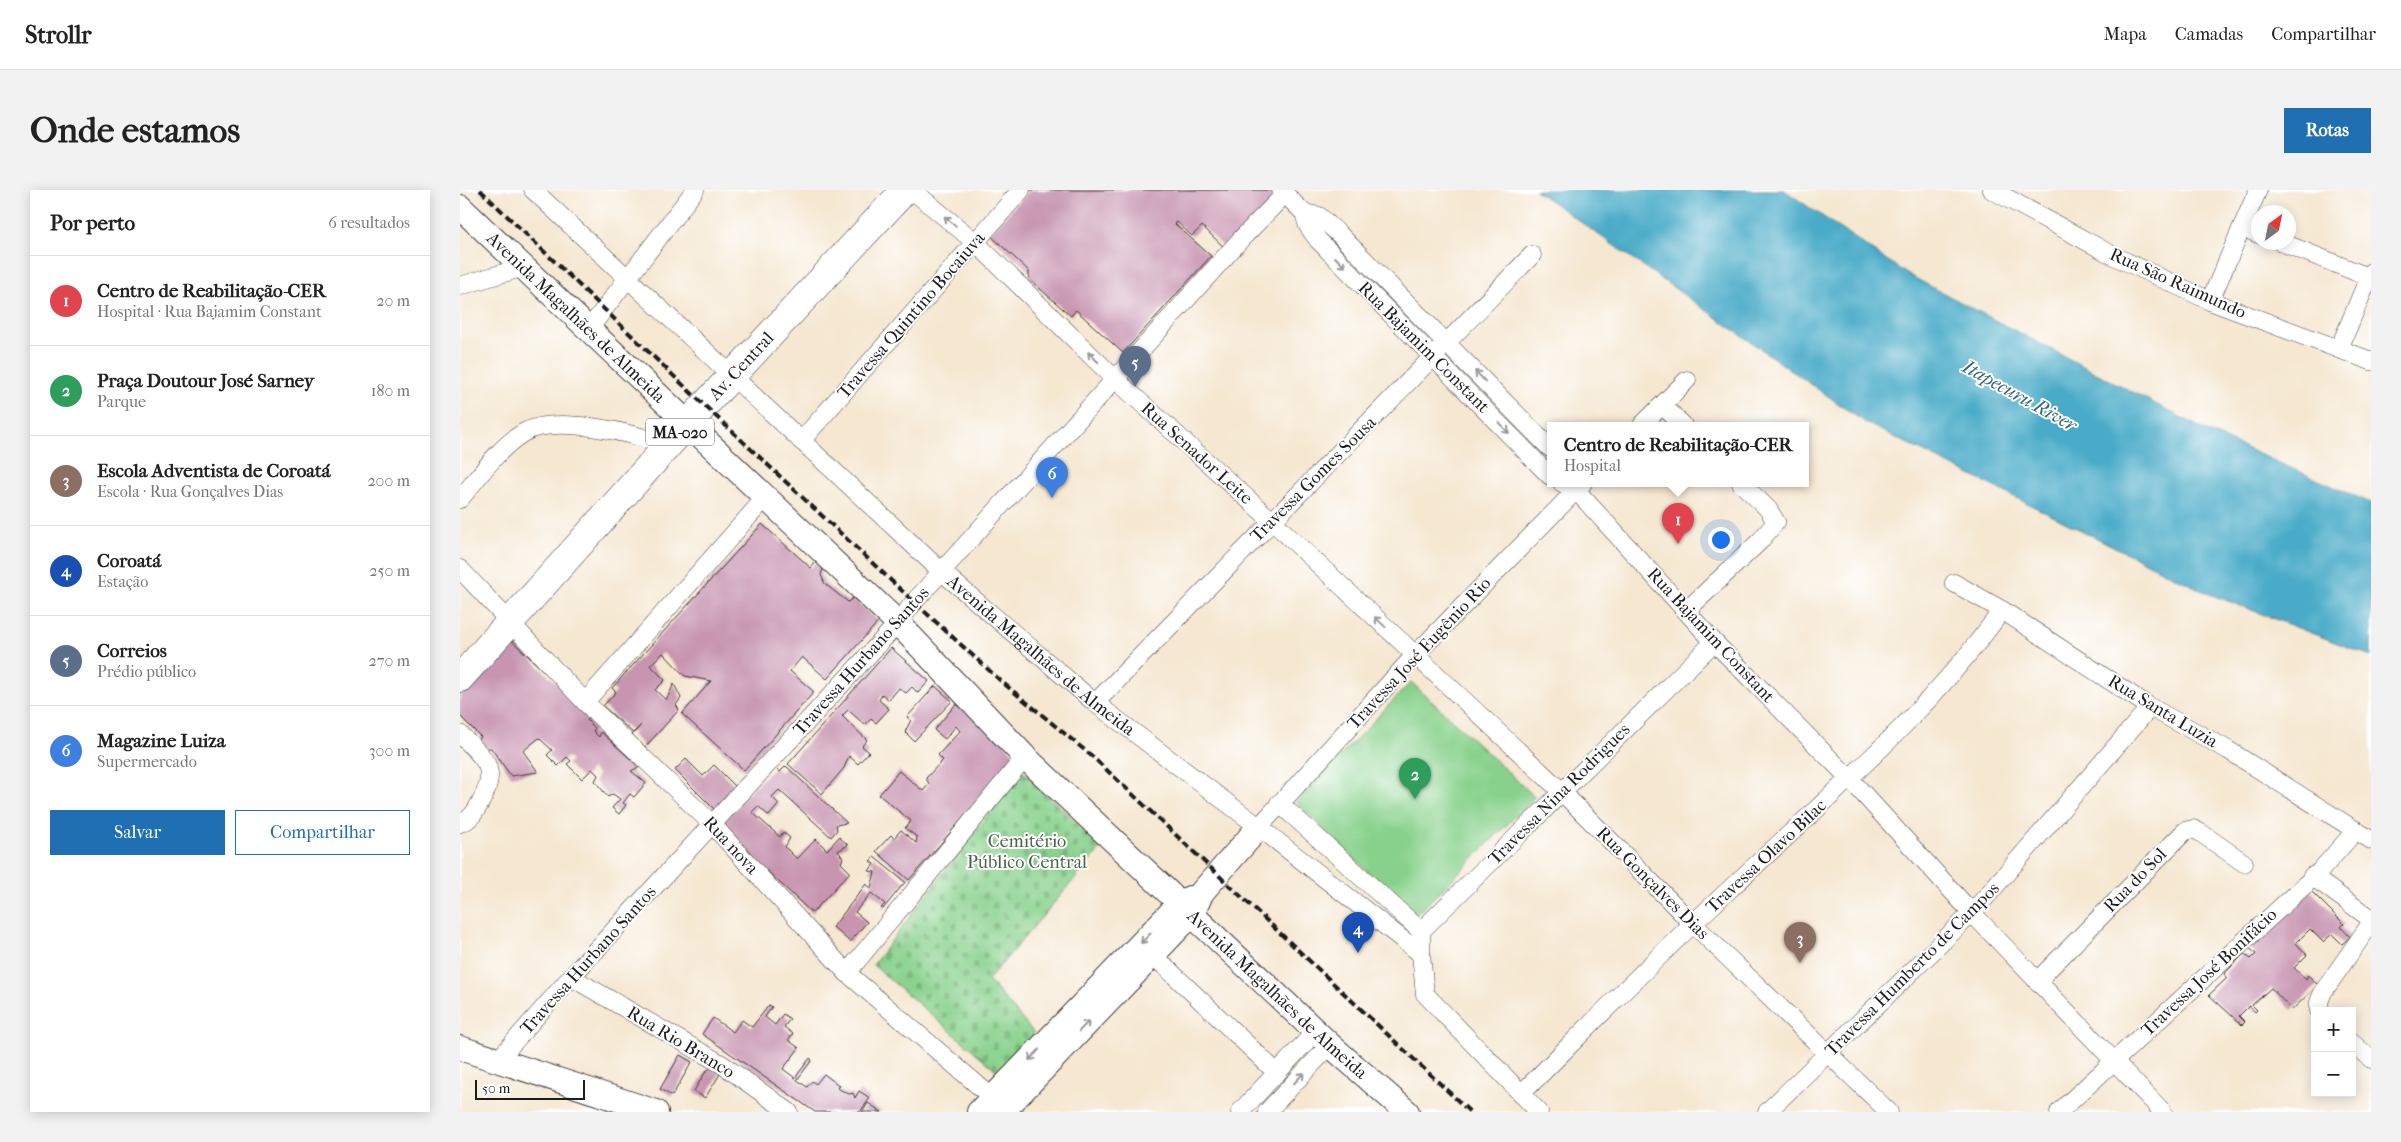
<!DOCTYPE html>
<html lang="pt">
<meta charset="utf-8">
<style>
body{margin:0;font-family:"IM FELL French Canon",serif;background:#f2f2f2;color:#222}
.controls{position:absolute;right:15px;bottom:15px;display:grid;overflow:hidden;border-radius:0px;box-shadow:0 2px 12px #0003}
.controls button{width:45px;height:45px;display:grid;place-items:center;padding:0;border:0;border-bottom:1px solid #e0e0e0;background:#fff;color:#222;font:25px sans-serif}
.compass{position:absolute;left:1791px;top:15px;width:45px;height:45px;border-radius:50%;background:#fff;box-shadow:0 2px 12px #0003;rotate:33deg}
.scale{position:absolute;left:15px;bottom:12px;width:110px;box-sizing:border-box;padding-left:5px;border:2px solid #1c1c1c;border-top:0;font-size:14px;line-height:18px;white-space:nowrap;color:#1c1c1c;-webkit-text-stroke:4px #fff;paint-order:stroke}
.you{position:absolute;left:1260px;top:349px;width:18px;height:18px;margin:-12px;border:4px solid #fff;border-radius:50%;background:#1a73e8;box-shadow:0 0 0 8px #1a73e833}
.badge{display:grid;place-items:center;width:32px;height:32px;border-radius:50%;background:#1f6fb2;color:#fff;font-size:16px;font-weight:700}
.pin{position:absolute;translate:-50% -41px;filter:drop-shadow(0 1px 2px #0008)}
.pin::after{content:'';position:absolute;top:26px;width:18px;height:15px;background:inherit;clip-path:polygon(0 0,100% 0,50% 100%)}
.popup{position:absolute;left:1087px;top:232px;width:262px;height:65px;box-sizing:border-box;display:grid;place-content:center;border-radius:0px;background:#fff;filter:drop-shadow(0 1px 4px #0005);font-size:16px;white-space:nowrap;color:#767676}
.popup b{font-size:19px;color:#222}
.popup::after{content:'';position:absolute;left:50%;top:100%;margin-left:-10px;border:10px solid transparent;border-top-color:#fff}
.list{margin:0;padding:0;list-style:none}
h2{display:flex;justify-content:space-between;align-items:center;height:65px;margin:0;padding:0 20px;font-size:21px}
h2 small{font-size:16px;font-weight:400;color:#767676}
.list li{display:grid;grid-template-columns:32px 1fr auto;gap:15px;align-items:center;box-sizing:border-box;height:90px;padding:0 20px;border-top:1px solid #e0e0e0}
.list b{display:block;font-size:19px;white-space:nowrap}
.list p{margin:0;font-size:16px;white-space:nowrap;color:#767676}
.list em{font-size:16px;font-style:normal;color:#767676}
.actions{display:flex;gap:10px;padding:15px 20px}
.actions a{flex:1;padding:11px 0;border:1px solid #1f6fb2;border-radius:0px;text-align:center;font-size:18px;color:#1f6fb2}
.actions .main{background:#1f6fb2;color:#fff}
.map{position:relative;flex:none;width:1911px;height:922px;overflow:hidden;border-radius:0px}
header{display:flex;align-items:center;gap:30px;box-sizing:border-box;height:70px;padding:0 25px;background:#fff;border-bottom:1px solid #e0e0e0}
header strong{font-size:24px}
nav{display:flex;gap:28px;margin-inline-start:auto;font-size:18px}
.intro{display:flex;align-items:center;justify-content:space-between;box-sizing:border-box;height:120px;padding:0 30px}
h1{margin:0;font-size:35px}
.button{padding:12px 22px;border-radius:0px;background:#1f6fb2;color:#fff;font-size:18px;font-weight:700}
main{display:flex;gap:30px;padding:0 30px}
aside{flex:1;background:#fff;border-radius:0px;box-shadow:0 2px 12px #0003}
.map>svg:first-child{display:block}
.cemetery{fill:url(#cemetery-stones);stroke:#527654}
.park{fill:#88d18c;stroke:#527654}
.water{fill:#49abc8;stroke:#326472}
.building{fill:#c795b0}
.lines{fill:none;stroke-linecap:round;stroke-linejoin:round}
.street-casing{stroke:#3d3a37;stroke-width:19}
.secondary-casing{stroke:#3d3a37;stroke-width:26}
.primary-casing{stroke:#3d3a37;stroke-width:29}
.street{stroke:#fff;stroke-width:18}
.secondary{stroke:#fff;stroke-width:24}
.primary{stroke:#fff;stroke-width:28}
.rail{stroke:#1c1c1c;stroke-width:4;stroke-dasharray:8 4;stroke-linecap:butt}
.oneway{stroke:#999}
.labels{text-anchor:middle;stroke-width:4;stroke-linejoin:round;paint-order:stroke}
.shield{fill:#fff;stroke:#606060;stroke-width:1}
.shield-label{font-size:16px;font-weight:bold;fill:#1c1c1c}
.street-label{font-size:18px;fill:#1c1c1c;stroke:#fff}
.park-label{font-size:18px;fill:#476449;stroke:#fff}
.water-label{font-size:19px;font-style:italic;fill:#326472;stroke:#fff}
</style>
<header>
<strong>Strollr</strong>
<nav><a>Mapa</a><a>Camadas</a><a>Compartilhar</a></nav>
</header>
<div class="intro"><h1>Onde estamos</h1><a class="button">Rotas</a></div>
<main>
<aside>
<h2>Por perto<small>6 resultados</small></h2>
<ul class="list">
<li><span class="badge" style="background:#e0444e">1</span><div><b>Centro de Reabilitação-CER</b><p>Hospital · Rua Bajamim Constant</p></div><em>20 m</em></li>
<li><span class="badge" style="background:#2e9e5b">2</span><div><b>Praça Doutour José Sarney</b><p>Parque</p></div><em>180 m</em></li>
<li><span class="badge" style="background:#8d6e63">3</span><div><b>Escola Adventista de Coroatá</b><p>Escola · Rua Gonçalves Dias</p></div><em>200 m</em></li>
<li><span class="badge" style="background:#1a4fb4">4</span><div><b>Coroatá</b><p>Estação</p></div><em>250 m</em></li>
<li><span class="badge" style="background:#5c6f8a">5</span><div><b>Correios</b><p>Prédio público</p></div><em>270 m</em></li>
<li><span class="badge" style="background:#3f7fe0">6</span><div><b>Magazine Luiza</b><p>Supermercado</p></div><em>300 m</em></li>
</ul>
<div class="actions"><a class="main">Salvar</a><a>Compartilhar</a></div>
</aside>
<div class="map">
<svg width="1911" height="922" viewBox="0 0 1911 922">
<defs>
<pattern id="cemetery-stones" width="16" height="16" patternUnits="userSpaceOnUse" patternTransform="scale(1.25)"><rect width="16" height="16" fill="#88d18c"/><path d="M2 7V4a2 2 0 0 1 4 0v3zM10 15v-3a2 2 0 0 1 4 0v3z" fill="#75b378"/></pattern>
</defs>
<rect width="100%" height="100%" fill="#fff"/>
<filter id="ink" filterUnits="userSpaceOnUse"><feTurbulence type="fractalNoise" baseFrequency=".02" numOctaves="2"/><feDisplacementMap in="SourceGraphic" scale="10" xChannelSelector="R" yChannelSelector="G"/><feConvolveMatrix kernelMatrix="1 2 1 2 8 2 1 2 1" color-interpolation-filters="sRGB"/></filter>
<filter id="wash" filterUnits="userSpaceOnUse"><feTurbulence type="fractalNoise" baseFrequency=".0096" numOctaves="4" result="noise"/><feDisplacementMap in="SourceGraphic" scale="20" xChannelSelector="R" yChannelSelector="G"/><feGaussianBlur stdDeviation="1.12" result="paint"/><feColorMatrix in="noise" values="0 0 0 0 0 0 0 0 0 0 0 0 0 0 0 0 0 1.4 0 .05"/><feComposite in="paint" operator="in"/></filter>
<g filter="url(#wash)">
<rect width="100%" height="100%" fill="#f5e7d0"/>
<!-- cemetery -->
<path class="cemetery" d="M562 580 642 657 528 790 574 843 542 885 413 775Z"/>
<!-- park -->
<path class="park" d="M951 492 1075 607 954 727 836 612Z"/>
<!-- water -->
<path class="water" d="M1075 0H1324L1447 84 1751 243 1911 313V466L1747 403 1406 233Z"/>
<g id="blocks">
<!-- building -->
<g class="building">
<path d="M570 0H813L818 5 767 60 742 36 732 46 717 32 715 34 751 66 663 163 616 120 611 126 569 89V81L529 44Z"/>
<path d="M302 334 351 378 356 372 363 378 361 385 365 394 388 412 393 408 419 431 367 489 342 467 330 481 354 502 284 580 222 524 251 491 225 486 203 463 190 475 205 490 195 500 206 510 214 494 221 508 216 515 219 520 185 557 172 545 181 535 173 543 143 516 156 502 152 498Z"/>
<path d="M50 449 131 526 127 530 135 538 133 541 139 547 141 542 179 577 171 581 186 593 174 607 170 604 163 613 166 615 159 624 152 618 160 609 153 604 148 607 135 591 138 585 132 579 122 589 107 574 111 571 107 567 98 576 87 565 92 560 79 548 63 561 78 582 51 586 31 558H21L16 553 21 547 0 526V501Z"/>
<path d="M431 458 469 491 458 503 452 497 446 503 439 498 429 510 422 504 419 510 429 519 416 533 411 529 405 535 388 520 382 526 407 550 402 556 409 562 398 574 389 566 384 578 362 604 328 574Z"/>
<path d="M475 496 492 511 454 551 445 542 451 530 447 527Z"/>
<path d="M496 514 542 550 556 567 449 690 416 661 431 645 434 648 441 640 456 653 457 647 445 638 451 631 419 605 439 581 463 601 469 594 466 588 483 570 478 565 500 541 496 536 485 549 474 540Z"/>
<path d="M226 569 243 586 254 575 277 598 255 620 215 580Z"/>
<path d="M326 576 387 633 376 635 377 640 371 647 319 600 312 607 319 614 309 626 298 616 292 622 320 647 323 642 330 648 325 657 337 669 356 649 367 660 379 647 388 655 378 661 383 668 381 673 390 682 352 723 256 633 315 577 320 582Z"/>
<path d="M414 667 445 692 423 719 421 718 425 714 411 703 395 722 407 732 390 752 373 737 406 694 411 698 415 682 409 681 414 674 410 671Z"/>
<path d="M1847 697 1884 734 1881 737 1890 747 1882 754 1872 744 1863 752 1850 739 1836 753 1847 765 1834 778 1846 789 1848 785 1858 795 1832 820 1811 798 1792 815 1797 820 1795 822 1789 816 1779 826 1785 832 1782 835 1749 805 1767 788 1765 783 1784 764 1791 769 1796 764 1787 756Z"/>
<path d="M309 815 312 817 305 827 315 835 323 824 330 829 324 837 333 844 328 850 339 858 323 879 335 888 350 868 352 870 337 890 347 897 352 891 356 894 364 884 380 896 377 898 389 904 393 903 395 908 399 901 410 908 400 922H355L242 844 253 828 273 842 282 830 292 837Z"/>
<path d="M220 865 232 872 212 906 200 899Z"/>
<path d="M251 878 260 884 245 908 234 901 246 881Z"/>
<path d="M408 913 422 922H402Z"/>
</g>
</g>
</g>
<g filter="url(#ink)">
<use href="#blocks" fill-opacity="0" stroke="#3d3a37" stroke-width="1"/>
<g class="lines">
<!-- street casing -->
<g class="street-casing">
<g id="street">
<path id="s1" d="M73 0 482 382 635 513 799 637 961 764 965 804 1079 922"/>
<path d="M452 0 514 51 655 189 811 330 1101 601 1232 733 1429 922"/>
<path d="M821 0 844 23 848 36 858 50 1090 286"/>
<path d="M1532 0 1652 65 1750 111 1911 171"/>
<path d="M844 23 859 26 879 44 1090 258"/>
<path d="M1782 37 1798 44"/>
<path d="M1821 52 1911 88"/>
<path d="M0 96 64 77"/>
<path d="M1750 111 1798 0"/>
<path d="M129 139 235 0"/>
<path d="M1879 159 1911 82"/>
<path d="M1203 216 1223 235"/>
<path d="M1182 235 1227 190"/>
<path d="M341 251 561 0"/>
<path d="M1102 293 1116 300 1254 452 1389 588 1512 723 1703 922"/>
<path d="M0 309C19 287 38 258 63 243 93 224 176 243 208 256"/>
<path d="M0 379 125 512 252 634 387 783 541 915"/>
<path d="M1494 393 1542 420 1690 517 1768 560 1911 650"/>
<path d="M1226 421 1300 351 1316 332 1308 319 1281 293"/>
<path d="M125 512 306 307"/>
<path d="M635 513 1072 65"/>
<path d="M0 544C23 568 40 577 21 611 16 621 11 630 0 633"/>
<path d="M819 613 961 741"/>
<path d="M799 637 955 465 1123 293"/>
<path d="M1852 686 1911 729"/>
<path d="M961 764V741L1254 452"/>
<path d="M693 765 817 883"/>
<path d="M387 783 565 567"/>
<path d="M111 787 263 875 329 922"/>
<path d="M1577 791 1725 641 1733 639 1741 643 1784 673"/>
<path d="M1859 821V812L1863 802 1911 733"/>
<path d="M1892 853 1911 869"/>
<path d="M38 870 111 787 438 433 454 412 782 48 825 4"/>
<path d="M1061 904C1130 835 1199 764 1271 698 1365 610 1467 525 1542 420"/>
<path d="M780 922 856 841"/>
<path d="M807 922 870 855"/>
<path d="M1307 922 1512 723 1690 517"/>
<path d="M1599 922 1860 681 1896 640"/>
</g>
</g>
<!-- secondary casing -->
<g class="secondary-casing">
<g id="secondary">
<path id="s2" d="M0 17 438 433 565 567 870 855 947 922"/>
<path d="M0 858 196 922"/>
<path d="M519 922 720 713 730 708"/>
<path d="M542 922 732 724 742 702 799 637"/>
</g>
</g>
<!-- primary casing -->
<g class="primary-casing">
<g id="primary">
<path id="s3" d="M0 488 228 233 445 0"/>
</g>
</g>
<!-- street -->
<use href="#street" class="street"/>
<!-- secondary -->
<use href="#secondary" class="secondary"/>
<!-- primary -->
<use href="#primary" class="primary"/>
<!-- rail -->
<path class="rail" d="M20 0 245 216 454 412 542 492 633 567 1010 922"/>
</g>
<!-- one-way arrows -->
<defs><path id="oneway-shaft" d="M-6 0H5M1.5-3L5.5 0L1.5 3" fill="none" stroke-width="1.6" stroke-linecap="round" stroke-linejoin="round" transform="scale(1.25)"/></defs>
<g class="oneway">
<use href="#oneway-shaft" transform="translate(490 31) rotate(-141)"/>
<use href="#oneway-shaft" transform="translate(880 72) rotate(45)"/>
<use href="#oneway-shaft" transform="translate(633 167) rotate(-135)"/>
<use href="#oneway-shaft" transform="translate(1020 186) rotate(-134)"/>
<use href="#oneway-shaft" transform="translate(1044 238) rotate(46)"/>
<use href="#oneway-shaft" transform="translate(920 432) rotate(-137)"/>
<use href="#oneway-shaft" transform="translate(686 748) rotate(134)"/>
<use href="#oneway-shaft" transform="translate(624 836) rotate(-46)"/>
<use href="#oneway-shaft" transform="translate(574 865) rotate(134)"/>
<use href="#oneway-shaft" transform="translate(839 888) rotate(-47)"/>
</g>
</g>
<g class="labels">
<!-- shield labels -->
<rect class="shield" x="186" y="228.5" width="68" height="27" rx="4"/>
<g class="shield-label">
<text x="220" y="248">MA-020</text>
</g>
<!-- street labels -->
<g class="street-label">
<text transform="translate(1718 93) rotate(24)" y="6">Rua São Raimundo</text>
<text transform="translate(451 125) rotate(-49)" y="6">Travessa Quintino Bocaiuva</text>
<text dy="6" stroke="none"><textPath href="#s2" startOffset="160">Avenida Magalhães de Almeida</textPath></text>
<text transform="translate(964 157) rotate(45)" y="6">Rua Bajamim Constant</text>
<text dy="6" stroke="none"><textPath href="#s3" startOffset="420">Av. Central</textPath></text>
<text transform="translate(737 263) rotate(42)" y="6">Rua Senador Leite</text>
<text transform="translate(853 289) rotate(-45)" y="6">Travessa Gomes Sousa</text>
<text transform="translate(1251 445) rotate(47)" y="6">Rua Bajamim Constant</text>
<text transform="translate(959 463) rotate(-47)" y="6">Travessa José Eugênio Rio</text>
<text dy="6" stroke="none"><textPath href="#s1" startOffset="689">Avenida Magalhães de Almeida</textPath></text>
<text transform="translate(401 471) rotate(-48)" y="6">Travessa Hurbano Santos</text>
<text transform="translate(1703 521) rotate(31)" y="6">Rua Santa Luzia</text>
<text transform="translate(1099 604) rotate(-45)" y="6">Travessa Nina Rodrigues</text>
<text transform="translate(271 655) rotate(47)" y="6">Rua nova</text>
<text transform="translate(1306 666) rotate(-43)" y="6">Travessa Olavo Bilac</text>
<text transform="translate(1675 690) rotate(-46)" y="6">Rua do Sol</text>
<text transform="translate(1193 693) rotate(45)" y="6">Rua Gonçalves Dias</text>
<text transform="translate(128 770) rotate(-48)" y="6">Travessa Hurbano Santos</text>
<text transform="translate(1452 779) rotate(-45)" y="6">Travessa Humberto de Campos</text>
<text transform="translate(1749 782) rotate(-43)" y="6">Travessa José Bonifácio</text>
<text dy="6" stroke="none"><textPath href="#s2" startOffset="1135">Avenida Magalhães de Almeida</textPath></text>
<text transform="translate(221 852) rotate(31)" y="6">Rua Rio Branco</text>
</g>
<!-- park labels -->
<g class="park-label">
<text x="567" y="657">Cemitério<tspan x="567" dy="21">Público Central</tspan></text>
</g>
<!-- water labels -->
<g class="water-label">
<text transform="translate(1560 205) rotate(29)" y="7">Itapecuru River</text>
</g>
</g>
</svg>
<div class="controls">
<button>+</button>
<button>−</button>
</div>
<svg class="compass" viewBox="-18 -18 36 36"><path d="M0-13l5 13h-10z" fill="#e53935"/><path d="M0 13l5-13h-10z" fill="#767676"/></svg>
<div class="scale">50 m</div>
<div class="you"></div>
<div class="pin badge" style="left:1218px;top:354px;background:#e0444e">1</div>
<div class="popup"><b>Centro de Reabilitação-CER</b>Hospital</div>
<div class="pin badge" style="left:955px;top:609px;background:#2e9e5b">2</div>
<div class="pin badge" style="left:1340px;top:773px;background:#8d6e63">3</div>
<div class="pin badge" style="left:898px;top:763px;background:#1a4fb4">4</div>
<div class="pin badge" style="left:675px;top:197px;background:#5c6f8a">5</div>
<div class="pin badge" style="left:592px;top:308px;background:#3f7fe0">6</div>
</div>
</main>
